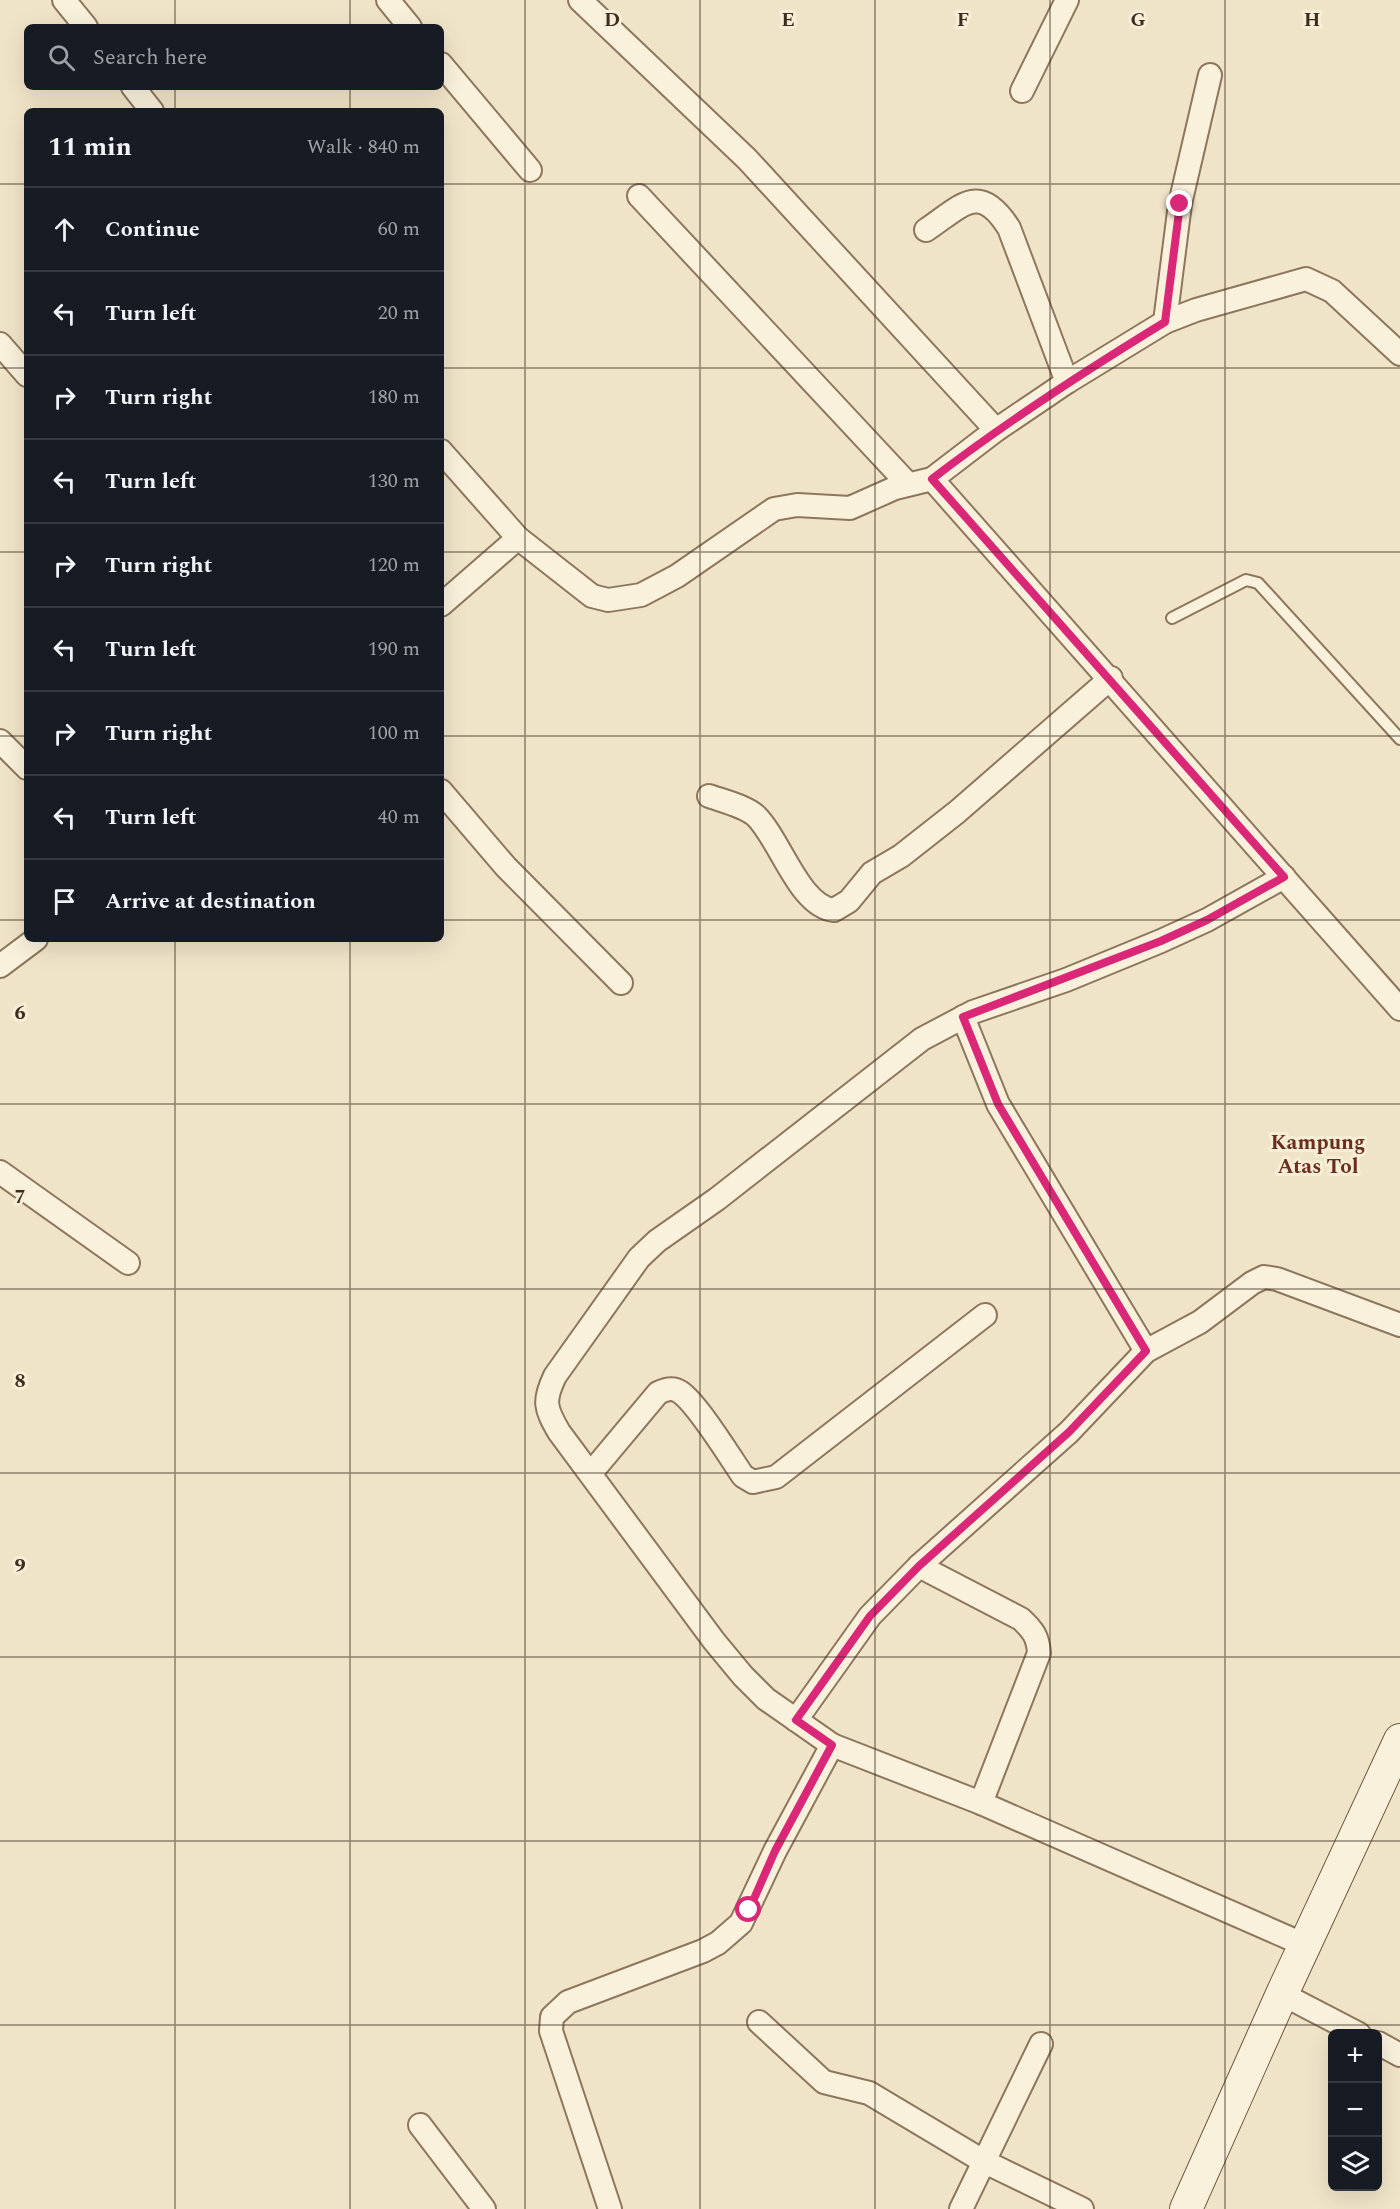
<!DOCTYPE html>
<meta charset="utf-8">
<style>
body{margin:0;font-family:Spectral,serif;background:#20242c;color:#f1f3f6}
.controls{position:absolute;right:18px;bottom:18px;display:grid;overflow:hidden;border-radius:9px;box-shadow:0 6px 24px #0002}
.controls button{width:54px;height:54px;display:grid;place-items:center;padding:0;border:0;border-bottom:2px solid #363941;background:#171b24;color:#f1f3f6;font:30px sans-serif}
.stop{position:absolute;width:18px;height:18px;margin:-14px;border:4px solid #db2777;border-radius:50%;background:#fff}
.stop.end{background:#db2777;border-color:#fff;box-shadow:0 2px 6px #0008}
.list{margin:0;padding:0;list-style:none}
h2{display:flex;justify-content:space-between;align-items:center;height:78px;margin:0;padding:0 24px;font-size:26px}
h2 small{font-size:20px;font-weight:400;color:#9ea1a6}
.list li{display:grid;grid-template-columns:39px 1fr auto;gap:18px;align-items:center;box-sizing:border-box;height:84px;padding:0 24px;border-top:2px solid #363941}
.list b{display:block;font-size:22px;white-space:nowrap}
.list em{font-size:20px;font-style:normal;color:#9ea1a6}
.icon{flex:none;width:33px;height:33px;fill:none;stroke:currentColor;stroke-width:2;stroke-linecap:round;stroke-linejoin:round}
.map{position:relative;flex:none;width:1400px;height:2209px;overflow:hidden}
.search{position:absolute;background:#171b24;box-shadow:0 6px 24px #0002;left:24px;top:24px;width:420px;height:66px;display:flex;align-items:center;gap:15px;box-sizing:border-box;padding:0 21px;border-radius:9px;color:#9ea1a6;font-size:22px}
.panel{position:absolute;background:#171b24;box-shadow:0 6px 24px #0002;left:24px;top:108px;width:420px;height:834px;border-radius:9px}
.map>svg:first-child{display:block}
.lines{fill:none;stroke-linecap:round;stroke-linejoin:round}
.lane-casing{stroke:#8d765c;stroke-width:14}
.street-casing{stroke:#8d765c;stroke-width:26}
.secondary-casing{stroke:#6f573f;stroke-width:34}
.lane{stroke:#faf1dc;stroke-width:10}
.street{stroke:#faf1dc;stroke-width:22}
.secondary{stroke:#faf1dc;stroke-width:32}
.route{stroke:#db2777;stroke-width:8}
.grid{fill:none;stroke:#3d2e20;stroke-width:1.5;stroke-opacity:0.55}
.labels{text-anchor:middle;stroke-width:6;stroke-linejoin:round;paint-order:stroke}
.neighbourhood-label{font-size:21px;font-weight:bold;fill:#6b2e1e;stroke:#f7eed8}
.grid-label{font-size:20px;text-anchor:middle;font-weight:bold;fill:#3d2e20;stroke:#f7eed8;stroke-width:6;stroke-linejoin:round;paint-order:stroke}
</style>
<div class="map">
<svg width="1400" height="2209" viewBox="0 0 1400 2209">
<rect width="100%" height="100%" fill="#f0e4c8"/>
<g class="lines">
<!-- lane casing -->
<g class="lane-casing">
<path id="lane" d="M1172 618 1246 580 1258 583 1400 739"/>
</g>
<!-- street casing -->
<g class="street-casing">
<g id="street">
<path d="M64 0 86 27"/>
<path d="M388 0 410 27"/>
<path d="M580 0 747 159 996 430"/>
<path d="M441 64 530 170"/>
<path d="M133 87 152 111"/>
<path d="M1022 91 1067 0"/>
<path d="M639 196 908 484"/>
<path d="M926 230C962 206 979 181 1009 228L1067 382"/>
<path d="M1165 322 1180 204 1210 75"/>
<path d="M0 344 27 375"/>
<path d="M441 451 518 538"/>
<path d="M932 479 1400 1009"/>
<path d="M441 605 518 538 592 596 608 600 641 595 677 576 774 509 797 505 850 508 895 488 932 479 996 430 1067 382 1165 322 1196 310 1306 279 1332 291 1400 354"/>
<path d="M0 741 27 768"/>
<path d="M441 791 506 867 621 983"/>
<path d="M709 796C723 801 745 806 756 816 781 841 799 906 834 910L849 901 872 873 901 856 957 812 1111 678"/>
<path d="M0 966 36 939"/>
<path d="M963 1017 998 1104 1146 1351"/>
<path d="M0 1172 128 1263"/>
<path d="M591 1473 658 1393C666 1389 673 1387 680 1392 697 1403 730 1457 743 1476L753 1482 776 1477 985 1315"/>
<path d="M919 1566 1021 1619C1033 1630 1038 1637 1039 1653L981 1803"/>
<path d="M796 1720 870 1616 919 1566 1069 1432 1146 1351 1200 1322 1252 1283 1264 1277 1277 1279 1400 1325"/>
<path d="M832 1745 766 1699 743 1676 714 1641 559 1432C545 1408 543 1401 555 1376L639 1258 657 1241 717 1199 922 1039 973 1012 1066 980 1161 941 1207 920 1284 877"/>
<path d="M1282 1994 1359 2034"/>
<path d="M759 2022 824 2082 869 2093 983 2161 1082 2209"/>
<path d="M1378 2043 1400 2055"/>
<path d="M420 2125 484 2209"/>
<path d="M610 2209 551 2031 552 2017 568 2002 703 1951 718 1943 741 1923 775 1851 832 1745 981 1803 1305 1945"/>
<path d="M961 2209 1041 2044"/>
</g>
</g>
<!-- secondary casing -->
<g class="secondary-casing">
<path id="secondary" d="M1186 2209 1282 1994 1400 1740"/>
</g>
<!-- lane -->
<use href="#lane" class="lane"/>
<!-- street -->
<use href="#street" class="street"/>
<!-- secondary -->
<use href="#secondary" class="secondary"/>
</g>
<g class="lines">
<!-- route -->
<path class="route" d="M749 1910 775 1851 832 1745 796 1720 870 1616 919 1566 1069 1432 1146 1351 998 1104 963 1017 1161 941 1207 920 1284 877 932 479C1007 421 1085 371 1165 322L1180 204"/>
</g>
<!-- grid -->
<path class="grid" d="M175 0V27M350 0V27M525 0V2209M700 0V2209M875 0V2209M1050 0V2209M1225 0V2209M175 87V111M350 87V111M0 184H27M441 184H1400M0 368H27M441 368H1400M0 552H27M441 552H1400M0 736H27M441 736H1400M0 920H27M441 920H1400M175 939V2209M350 939V2209M0 1104H1400M0 1289H1400M0 1473H1400M0 1657H1400M0 1841H1400M0 2025H1400"/>
<g class="labels">
<!-- neighbourhood labels -->
<g class="neighbourhood-label">
<text x="1318" y="1149">Kampung<tspan x="1318" dy="24">Atas Tol</tspan></text>
</g>
</g>
<g class="grid-label">
<text x="612" y="26">D</text>
<text x="788" y="26">E</text>
<text x="963" y="26">F</text>
<text x="1138" y="26">G</text>
<text x="1312" y="26">H</text>
<text x="20" y="1019">6</text>
<text x="20" y="1203">7</text>
<text x="20" y="1387">8</text>
<text x="20" y="1572">9</text>
</g>
</svg>
<div class="controls">
<button>+</button>
<button>−</button>
<button><svg class="icon" aria-label="layers" viewBox="0 0 24 24"><path d="M12 4l9 5-9 5-9-5zM3 14l9 5 9-5"/></svg></button>
</div>
<div class="stop" style="left:749px;top:1910px"></div>
<div class="stop end" style="left:1180px;top:204px"></div>
<div class="search"><svg class="icon" aria-label="search" viewBox="0 0 24 24"><circle cx="10" cy="10" r="6"/><path d="M15 15l6 6"/></svg>Search here</div>
<section class="panel">
<h2>11 min<small>Walk · 840 m</small></h2>
<ul class="list">
<li><svg class="icon" aria-label="ahead" viewBox="0 0 24 24"><path d="M12 20V5M6 11l6-6 6 6"/></svg><div><b>Continue</b></div><em>60 m</em></li>
<li><svg class="icon" aria-label="left" viewBox="0 0 24 24"><path d="M17 20v-9H6M10 6l-5 5 5 5"/></svg><div><b>Turn left</b></div><em>20 m</em></li>
<li><svg class="icon" aria-label="right" viewBox="0 0 24 24"><path d="M7 20v-9h11M14 6l5 5-5 5"/></svg><div><b>Turn right</b></div><em>180 m</em></li>
<li><svg class="icon" aria-label="left" viewBox="0 0 24 24"><path d="M17 20v-9H6M10 6l-5 5 5 5"/></svg><div><b>Turn left</b></div><em>130 m</em></li>
<li><svg class="icon" aria-label="right" viewBox="0 0 24 24"><path d="M7 20v-9h11M14 6l5 5-5 5"/></svg><div><b>Turn right</b></div><em>120 m</em></li>
<li><svg class="icon" aria-label="left" viewBox="0 0 24 24"><path d="M17 20v-9H6M10 6l-5 5 5 5"/></svg><div><b>Turn left</b></div><em>190 m</em></li>
<li><svg class="icon" aria-label="right" viewBox="0 0 24 24"><path d="M7 20v-9h11M14 6l5 5-5 5"/></svg><div><b>Turn right</b></div><em>100 m</em></li>
<li><svg class="icon" aria-label="left" viewBox="0 0 24 24"><path d="M17 20v-9H6M10 6l-5 5 5 5"/></svg><div><b>Turn left</b></div><em>40 m</em></li>
<li><svg class="icon" aria-label="arrive" viewBox="0 0 24 24"><path d="M6 21V4h12l-3 4 3 4H6"/></svg><div><b>Arrive at destination</b></div></li>
</ul>
</section>
</div>
